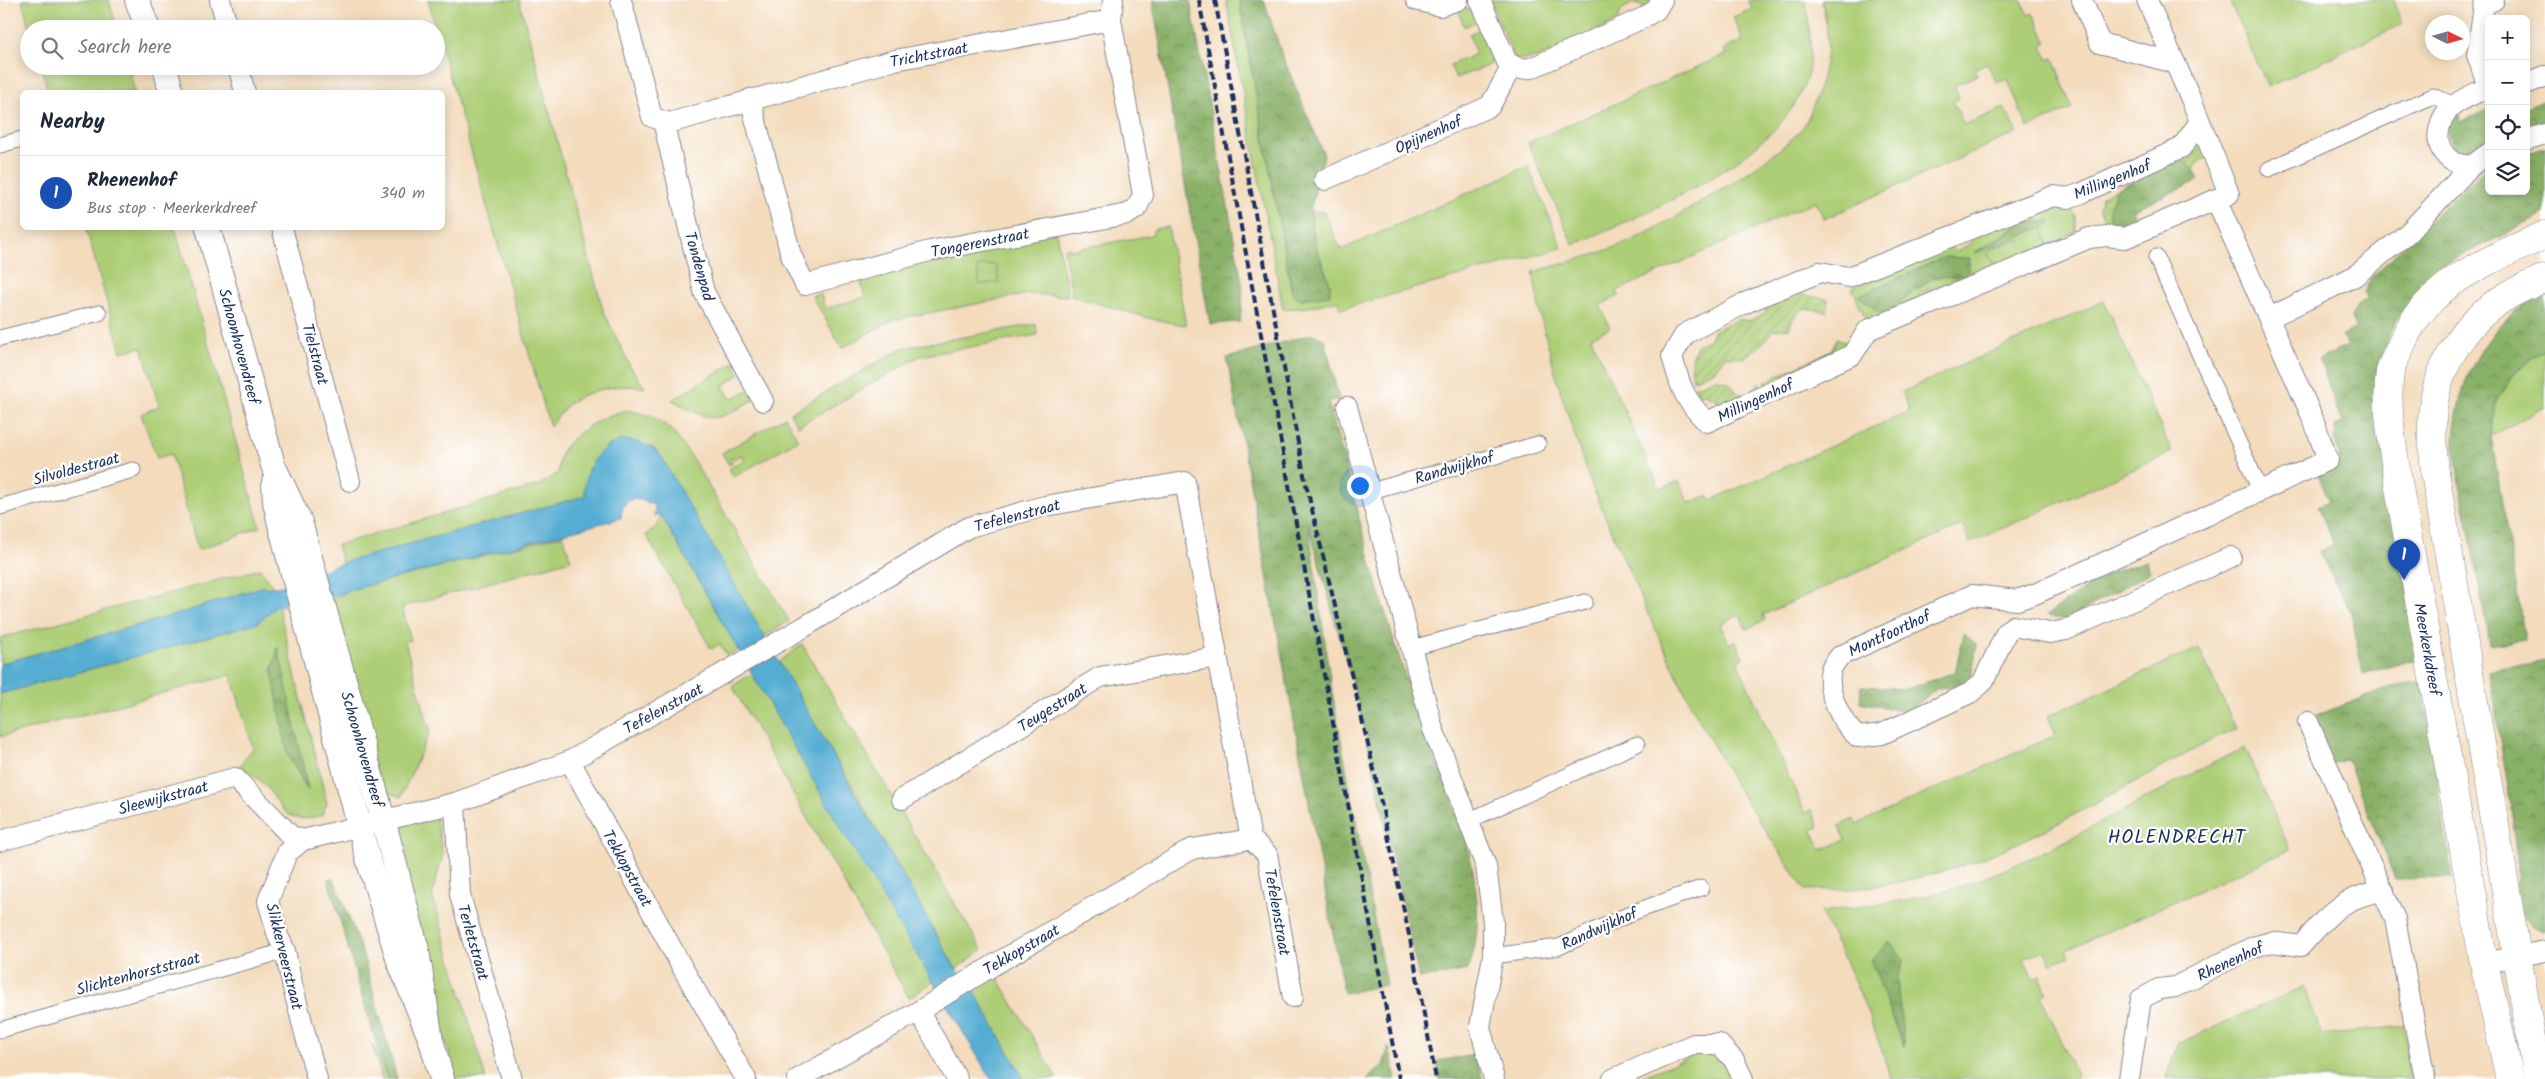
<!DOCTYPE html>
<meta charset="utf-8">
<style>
body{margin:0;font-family:Kalam,sans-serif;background:#f6f6f7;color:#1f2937}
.controls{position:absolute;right:15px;top:15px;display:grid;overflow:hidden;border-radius:8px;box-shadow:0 2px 12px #0003}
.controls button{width:45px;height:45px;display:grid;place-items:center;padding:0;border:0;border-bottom:1px solid #e0e1e3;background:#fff;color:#1f2937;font:25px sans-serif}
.compass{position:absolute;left:2425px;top:15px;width:45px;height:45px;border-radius:50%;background:#fff;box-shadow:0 2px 12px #0003;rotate:95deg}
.you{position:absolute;left:1359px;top:485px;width:18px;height:18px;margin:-12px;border:4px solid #fff;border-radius:50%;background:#1a73e8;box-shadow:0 0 0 8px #1a73e833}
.badge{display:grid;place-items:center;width:32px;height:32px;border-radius:50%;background:#d93025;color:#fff;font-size:16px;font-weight:700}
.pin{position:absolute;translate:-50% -41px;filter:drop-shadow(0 1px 2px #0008)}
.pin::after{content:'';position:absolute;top:26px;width:18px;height:15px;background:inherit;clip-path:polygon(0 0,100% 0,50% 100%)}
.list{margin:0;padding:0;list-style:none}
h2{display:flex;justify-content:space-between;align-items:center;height:65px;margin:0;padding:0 20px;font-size:21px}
h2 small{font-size:16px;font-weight:400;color:#747a83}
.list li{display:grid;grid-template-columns:32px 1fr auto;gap:15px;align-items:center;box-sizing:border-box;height:75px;padding:0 20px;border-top:1px solid #e0e1e3}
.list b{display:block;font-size:19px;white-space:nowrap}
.list p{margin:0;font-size:16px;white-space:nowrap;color:#747a83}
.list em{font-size:16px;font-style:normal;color:#747a83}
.icon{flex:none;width:28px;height:28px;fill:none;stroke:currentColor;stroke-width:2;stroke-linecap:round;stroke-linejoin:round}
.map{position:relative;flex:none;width:2545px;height:1079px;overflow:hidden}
.search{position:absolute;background:#fff;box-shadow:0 2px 12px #0003;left:20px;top:20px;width:425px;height:55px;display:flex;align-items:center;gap:12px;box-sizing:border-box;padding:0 18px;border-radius:28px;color:#747a83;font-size:19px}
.panel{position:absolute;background:#fff;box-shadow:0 2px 12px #0003;left:20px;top:90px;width:425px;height:140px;border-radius:8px}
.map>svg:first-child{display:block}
.grass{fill:#adce76;stroke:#647e6a}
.forest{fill:url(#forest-crowns);stroke:#527062}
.park{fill:url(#park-crowns);stroke:#647e6a}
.garden{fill:url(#garden-furrows);stroke:#647e6a}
.water{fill:#56add3;stroke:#386e98}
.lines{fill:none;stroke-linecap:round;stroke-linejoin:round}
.pedestrian-casing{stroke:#87858d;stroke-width:17}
.minor-casing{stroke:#87858d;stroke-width:22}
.tertiary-casing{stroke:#87858d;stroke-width:26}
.secondary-casing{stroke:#87858d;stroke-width:29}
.pedestrian{stroke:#fff;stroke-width:15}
.minor{stroke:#fff;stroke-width:20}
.tertiary{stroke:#fff;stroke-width:24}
.secondary{stroke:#fff;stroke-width:28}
.rail{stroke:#1b2f5e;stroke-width:4;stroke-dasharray:8 4;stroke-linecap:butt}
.labels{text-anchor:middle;stroke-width:4.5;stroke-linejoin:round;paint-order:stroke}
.street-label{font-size:16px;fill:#1b2f5e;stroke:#fff}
.quarter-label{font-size:19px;letter-spacing:1px;fill:#1b2f5e;stroke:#fff}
</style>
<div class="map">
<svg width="2545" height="1079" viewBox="0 0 2545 1079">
<defs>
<pattern id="forest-crowns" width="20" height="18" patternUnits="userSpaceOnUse" patternTransform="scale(1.25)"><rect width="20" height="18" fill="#8ab167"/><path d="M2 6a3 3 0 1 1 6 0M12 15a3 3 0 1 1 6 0" fill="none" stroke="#709058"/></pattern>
<pattern id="park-crowns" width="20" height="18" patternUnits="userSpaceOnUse" patternTransform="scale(1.25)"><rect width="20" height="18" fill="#adce76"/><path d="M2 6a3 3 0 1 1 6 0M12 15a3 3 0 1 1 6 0" fill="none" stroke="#94b168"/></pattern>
<pattern id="garden-furrows" width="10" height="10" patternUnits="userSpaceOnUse" patternTransform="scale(1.25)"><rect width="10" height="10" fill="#adce76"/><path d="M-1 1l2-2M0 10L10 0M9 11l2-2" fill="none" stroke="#94b168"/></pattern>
</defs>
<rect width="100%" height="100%" fill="#fff"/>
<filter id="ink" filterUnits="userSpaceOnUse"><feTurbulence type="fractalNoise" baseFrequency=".02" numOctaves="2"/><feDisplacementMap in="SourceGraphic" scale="10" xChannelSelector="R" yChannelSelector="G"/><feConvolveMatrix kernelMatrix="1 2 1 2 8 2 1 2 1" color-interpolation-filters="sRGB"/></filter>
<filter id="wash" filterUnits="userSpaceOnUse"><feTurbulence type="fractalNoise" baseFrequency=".0096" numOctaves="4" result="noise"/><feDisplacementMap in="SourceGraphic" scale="20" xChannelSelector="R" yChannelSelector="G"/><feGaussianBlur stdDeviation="1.12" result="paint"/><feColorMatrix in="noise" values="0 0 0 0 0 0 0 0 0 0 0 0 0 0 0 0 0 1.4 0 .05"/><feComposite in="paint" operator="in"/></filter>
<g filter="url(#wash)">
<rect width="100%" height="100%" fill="#f3dbbc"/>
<!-- grass -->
<g class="grass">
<path d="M22 0H109L117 29H30Z"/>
<path d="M428 0H519L603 310 630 366 645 388C623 383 588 389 570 403 562 409 556 420 550 427Z"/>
<path d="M1226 0H1239L1292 293 1330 284 1315 244 1310 211 1324 212 1341 250 1528 166 1562 248 1340 309 1338 300 1310 307 1283 309Z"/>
<path d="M1490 0H1653L1645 8 1634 3 1622 9 1617 21 1537 58 1515 60Z"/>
<path d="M1748 0H1805C1809 24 1813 48 1808 72 1791 155 1644 214 1573 245L1528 143 1726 54 1724 49 1743 40 1733 17 1752 9Z"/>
<path d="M1822 0H2021L2028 15 2033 13 2047 43 2042 46 2048 60 2053 58 2072 108 2028 128 2007 78 1996 82 1987 63 1975 69 1977 75 1954 86 1959 98 1953 101 1964 125 2004 108 2018 132 1824 219 1816 201 1617 291 1619 296 1600 305 1610 328 1591 337 1660 489 1679 481 1689 503 1708 495 1711 500 1910 411 1902 392 2104 301 2172 452 1970 543 1962 525 1763 615 1765 620 1746 629 1740 615 1720 624 1729 644 1736 641 1743 658 1737 661 1805 813 1812 810 1819 827 1812 830 1821 850 1845 840 1839 826 1854 819 1857 824 2056 735 2048 716 2199 648 2236 729C2158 765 2086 813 2007 848 1965 867 1915 881 1869 887 1848 890 1826 889 1805 890L1736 786 1693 709 1643 603 1589 479 1558 384 1540 314 1533 272C1565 263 1597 255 1628 242 1661 228 1793 151 1806 122 1816 101 1829 61 1827 38 1827 25 1824 12 1822 0Z"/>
<path d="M2229 0H2393L2402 24 2268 87Z"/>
<path d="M1457 6C1466 6 1476 11 1481 19L1464 27Z"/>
<path d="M1485 27C1490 40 1496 51 1490 65L1456 78 1450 65 1476 54 1469 34Z"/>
<path d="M41 66H128L135 92H48Z"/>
<path d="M2039 205 2071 207 2076 218V231L2049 246 1987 253 1996 269 1961 285 1959 278 1918 295 1920 303 1868 324 1852 288 1950 245 1956 251 1972 243 1969 234Z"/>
<path d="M1168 227 1186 325 1156 320 1072 296 1064 249 1069 247 1070 250 1152 235 1154 229Z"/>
<path d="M86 228H175L260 527 198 550 171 454 157 458 141 414 159 406 142 347 121 352Z"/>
<path d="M1056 232 1068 296 1028 294 892 320 842 348 812 296 821 294 825 309 865 297 861 282 862 276Z"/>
<path d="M1036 324 1037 335 920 356 798 426 790 413 902 348Z"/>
<path d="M2545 350V407L2491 436C2493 425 2492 411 2496 401 2506 378 2525 363 2545 350Z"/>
<path d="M733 363 740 374 723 386 731 399 750 389 755 399C713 423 715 424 672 400Z"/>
<path d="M627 410 652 416 671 429 692 458 789 621 763 637 659 453 652 447 609 444 588 469 585 496 342 563 337 545 539 485 558 473C559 468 559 459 561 454 571 433 606 414 627 410Z"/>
<path d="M785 417 798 440 734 477 729 469 745 459 742 455 734 459 732 457 730 458 733 463 729 465 722 453Z"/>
<path d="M661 515 738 650 727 656 720 644 711 649 646 535 656 527Z"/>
<path d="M563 535 571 560 402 607 411 640 405 642 430 731 401 797 381 790 326 602 351 590Z"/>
<path d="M260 569 274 588 262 587 181 613 0 664V638Z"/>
<path d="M278 605 327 803 322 815C279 830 283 798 256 777 251 773 244 770 239 767L253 748 231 675 0 737V694L257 623Z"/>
<path d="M802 644 982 950 956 969 845 774 778 663Z"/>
<path d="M752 674 933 982 909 998 732 686Z"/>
<path d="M2245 748 2290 850 2066 950 2069 956 2051 964 2044 950 2024 959 2033 979 2040 976 2047 993 2041 996 2077 1076 2071 1079H1891C1873 1021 1849 965 1820 912 1873 905 1926 900 1976 881 2070 846 2154 789 2245 748Z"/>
<path d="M435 814 443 855 432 895 486 1079H456L392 844 410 819Z"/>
<path d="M994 971 1057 1079H1024L974 991Z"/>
<path d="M2305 986 2321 1035 2404 1026 2411 1079H2166L2177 1044Z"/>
<path d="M372 1044 388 1079H382Z"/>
<path d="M1720 1050 1732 1079H1637L1701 1052Z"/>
</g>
<!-- forest -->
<g class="forest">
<path d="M1152 0H1190L1243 288 1240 322 1210 324Z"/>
<path d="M1239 0H1264L1282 55 1324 155 1310 211 1315 244 1330 284V295L1301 299 1292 293Z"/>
<path d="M2545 100V125L2526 132V108Z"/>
<path d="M2489 109V146L2469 153 2453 146 2446 128 2459 113 2461 122Z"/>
<path d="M2545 147V214L2439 267 2402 310 2387 340 2377 371 2418 659 2363 674 2351 612 2319 552 2334 544 2318 506 2329 501 2318 475 2330 470 2340 455 2336 445 2335 426 2342 423 2319 359 2348 346 2342 335 2356 328 2351 317 2358 304 2367 299 2364 293 2371 278 2456 195 2483 171 2489 169V191H2526V154Z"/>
<path d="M2192 154V164L2199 180 2132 210 2138 224 2126 231 2111 228 2109 209 2116 189Z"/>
<path d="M2051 221 2019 255 1995 246 1974 253 2024 222Z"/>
<path d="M1944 257 1970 258 1967 276 1934 277 1883 315 1858 296Z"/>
<path d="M2545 295V350L2527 361 2511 377 2496 402 2491 436 2525 640 2490 645 2454 451C2453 398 2475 343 2518 309 2526 303 2536 299 2545 295Z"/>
<path d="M1313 334 1325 340 1339 400 1328 401C1349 476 1366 551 1389 625 1401 662 1412 700 1425 737 1433 757 1444 776 1451 796 1471 848 1489 916 1468 970L1419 979 1363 721 1308 523 1331 686 1386 985 1344 993 1227 358Z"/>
<path d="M2147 561 2150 572 2066 620 2046 615 2107 574Z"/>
<path d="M1964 634 1977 645 1971 677 1963 685 1938 688 1907 712 1860 702 1861 686 1907 689 1955 672Z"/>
<path d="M278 647 308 790 288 756 272 671Z"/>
<path d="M2545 661V931C2536 929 2525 923 2521 914 2513 897 2518 872 2517 853 2510 792 2498 731 2489 671Z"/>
<path d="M2422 682 2452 878 2395 879 2347 759 2332 764 2312 717 2392 687Z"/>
<path d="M334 878 363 955 397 1079H388L381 1060 328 879Z"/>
<path d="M1889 941 1904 959 1897 980 1904 1047 1871 961Z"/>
<path d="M1389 1046 1396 1079H1367L1383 1066Z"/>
<path d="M1476 1055 1482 1079H1440L1437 1061Z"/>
</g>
<!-- park -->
<g class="park">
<path d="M2042 227 2048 245 1996 269 1987 252Z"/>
<path d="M996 264 999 282 980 285 977 267Z"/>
</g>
<!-- garden -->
<g class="garden">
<path d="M2202 138 2211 156 2201 160 2194 169 2182 156Z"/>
<path d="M2116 189 2109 209 2111 228 2099 211 2101 197Z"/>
<path d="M1791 293 1828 299 1827 312 1812 309H1802L1792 320 1790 328 1773 330 1761 345 1744 358 1725 356 1715 370 1693 380 1691 361 1697 345 1709 340 1714 330 1739 319 1749 321 1764 313 1774 298Z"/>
<path d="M1837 338 1845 342 1847 349 1768 390 1765 382 1832 350Z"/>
<path d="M1715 378 1729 382 1738 394 1749 393 1759 383 1763 392 1734 405 1730 399 1717 400 1705 394 1699 395 1694 387Z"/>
</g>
<!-- water -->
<path class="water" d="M623 440C637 441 648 444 659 453L956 969 974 991 1024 1079H991L829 808 661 515 654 516 655 506C639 497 622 494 621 518L351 590 299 608 278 605 257 623 0 694V664L181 613 262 587C292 590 318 570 345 562 425 539 505 518 585 496 583 469 597 447 623 440Z"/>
</g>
<g filter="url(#ink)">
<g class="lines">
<!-- pedestrian casing -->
<g class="pedestrian-casing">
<g id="pedestrian">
<path d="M0 145 22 139"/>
<path d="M2269 169 2433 96 2454 105"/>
<path d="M2156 257 2260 490"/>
<path d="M0 338 99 313"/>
<path d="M1371 491 1538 444"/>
<path d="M0 507 133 470"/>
<path d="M1412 648 1585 602"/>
<path d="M1468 821 1637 744"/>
<path d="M1493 956 1559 947 1634 912 1701 888"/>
<path d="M0 1030 285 951"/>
</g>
</g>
<!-- minor casing -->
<g class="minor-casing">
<g id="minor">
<path d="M220 0 228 29"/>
<path d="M621 0 652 117 669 123 895 60 1111 20"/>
<path d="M1416 0 1440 6 1458 0"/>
<path d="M1480 0 1507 62 1520 69 1531 68 1643 18 1656 10 1662 0"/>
<path d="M2082 0 2100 43 2175 63"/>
<path d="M2147 0 2191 99 2229 194 2125 238 2107 236 2089 238 1868 330 1852 355 1707 422C1684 400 1680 386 1672 356L1685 334 1745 303 1820 272 1849 277 2053 196 2068 198 2082 193 2181 148 2199 123"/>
<path d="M238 66 245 92"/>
<path d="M2526 84 2545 76"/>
<path d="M2488 87 2477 55 2484 5 2494 0"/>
<path d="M750 99 791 255 805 285 930 251 1128 214 1137 208 1143 195 1111 20 1113 0"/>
<path d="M663 121 704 292 763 401"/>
<path d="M2526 140 2545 134"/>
<path d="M2471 166C2462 165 2452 163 2446 156 2432 141 2439 116 2454 105 2464 98 2478 92 2489 87"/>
<path d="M1324 180 1490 106 1512 66"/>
<path d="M2216 199 2313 419 2328 460 2035 594 2017 600 1972 595 1840 656C1837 660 1833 665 1831 669 1825 691 1842 724 1858 737L1882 734 1970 693 1983 682 2006 633 2013 626 2050 633 2066 630 2231 557"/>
<path d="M282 228 350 481"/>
<path d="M2269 318 2355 276 2408 233 2471 166 2489 153"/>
<path d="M1347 407 1433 729 1486 866 1493 922V956L1480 1027 1494 1079"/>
<path d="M2308 722 2395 919 2425 1079"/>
<path d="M570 761 678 960 746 1079"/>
<path d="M902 799 1100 677 1217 657"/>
<path d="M455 803 460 895 512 1079"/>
<path d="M0 841 235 778 291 836 303 840"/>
<path d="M2484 963 2545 951"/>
<path d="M919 1011 957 1079"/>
<path d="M317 1079 293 988 285 951 278 936 268 901 287 853 303 840 455 803 570 761 804 627 969 527 1045 506 1185 482 1251 839 1267 854 1293 997"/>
<path d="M798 1079 919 1011 997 963 1192 849 1251 839"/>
<path d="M1613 1079 1694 1044H1719L1734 1060 1743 1079"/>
<path d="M2129 1079 2141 999 2159 989 2175 987 2253 947 2272 942 2301 946C2327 916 2342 896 2384 891"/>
</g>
</g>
<!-- tertiary casing -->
<g class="tertiary-casing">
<g id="tertiary">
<path d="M137 0 148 29"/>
<path d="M165 66 171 92"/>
<path d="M208 228 273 465 300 522 383 819 417 950 431 1040"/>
<path d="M274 482 275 502 281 528 369 862 399 961 431 1040 442 1079"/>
</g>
</g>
<!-- secondary casing -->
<g class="secondary-casing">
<g id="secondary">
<path d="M2510 1079 2484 963 2398 482C2393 447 2385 408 2390 372 2392 364 2397 355 2400 348 2426 282 2486 262 2545 235"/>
<path d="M2538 1079 2435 473C2434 456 2431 439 2432 423 2432 374 2464 320 2507 296 2519 289 2532 284 2545 278"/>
</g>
</g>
<!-- pedestrian -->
<use href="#pedestrian" class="pedestrian"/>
<!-- minor -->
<use href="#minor" class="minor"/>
<!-- tertiary -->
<use href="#tertiary" class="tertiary"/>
<!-- secondary -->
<use href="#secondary" class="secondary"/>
<!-- rail -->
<g class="rail">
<path d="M1199 0 1399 1079"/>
<path d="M1215 0 1305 480 1375 774 1411 944 1436 1079"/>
</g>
</g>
</g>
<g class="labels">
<!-- street labels -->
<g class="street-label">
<text transform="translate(929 54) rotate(-11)" y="6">Trichtstraat</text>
<text transform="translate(1428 134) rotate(-24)" y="6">Opijnenhof</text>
<text transform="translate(2112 179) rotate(-22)" y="6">Millingenhof</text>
<text transform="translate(980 242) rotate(-11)" y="6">Tongerenstraat</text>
<text transform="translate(700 266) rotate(74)" y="6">Tondenpad</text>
<text transform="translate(240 346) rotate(75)" y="6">Schoonhovendreef</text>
<text transform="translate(316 354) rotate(75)" y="6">Tielstraat</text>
<text transform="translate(1755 400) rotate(-25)" y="6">Millingenhof</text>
<text transform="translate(1454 467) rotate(-16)" y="6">Randwijkhof</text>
<text transform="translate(76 468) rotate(-15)" y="6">Silvoldestraat</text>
<text transform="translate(1017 515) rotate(-15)" y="6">Tefelenstraat</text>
<text transform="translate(1889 633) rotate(-25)" y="6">Montfoorthof</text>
<text transform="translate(2428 649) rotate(80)" y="6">Meerkerkdreef</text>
<text transform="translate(1052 707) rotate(-32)" y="6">Teugestraat</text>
<text transform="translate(663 708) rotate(-29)" y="6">Tefelenstraat</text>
<text transform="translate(363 749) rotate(74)" y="6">Schoonhovendreef</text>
<text transform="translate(163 797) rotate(-15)" y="6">Sleewijkstraat</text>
<text transform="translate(628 868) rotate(61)" y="6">Tekkopstraat</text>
<text transform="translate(1278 912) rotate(80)" y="6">Tefelenstraat</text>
<text transform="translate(1599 928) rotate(-24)" y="6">Randwijkhof</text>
<text transform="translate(474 942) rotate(74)" y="6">Terletstraat</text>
<text transform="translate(1021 949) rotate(-30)" y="6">Tekkopstraat</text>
<text transform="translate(285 956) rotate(76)" y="6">Slikkerveerstraat</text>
<text transform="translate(2230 961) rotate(-25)" y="6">Rhenenhof</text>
<text transform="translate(138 973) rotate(-15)" y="6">Slichtenhorststraat</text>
</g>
<!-- quarter labels -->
<g class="quarter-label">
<text x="2177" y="843">HOLENDRECHT</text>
</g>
</g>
</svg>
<div class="controls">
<button>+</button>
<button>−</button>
<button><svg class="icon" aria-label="locate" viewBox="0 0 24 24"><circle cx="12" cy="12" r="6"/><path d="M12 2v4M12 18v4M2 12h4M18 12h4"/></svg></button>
<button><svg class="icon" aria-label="layers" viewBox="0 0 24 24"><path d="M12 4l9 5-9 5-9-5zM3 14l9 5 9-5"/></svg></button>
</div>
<svg class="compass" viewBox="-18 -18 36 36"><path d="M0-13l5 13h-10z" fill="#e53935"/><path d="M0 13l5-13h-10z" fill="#747a83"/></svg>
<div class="you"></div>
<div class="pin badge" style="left:2404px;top:580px;background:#1a4fb4">1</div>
<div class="search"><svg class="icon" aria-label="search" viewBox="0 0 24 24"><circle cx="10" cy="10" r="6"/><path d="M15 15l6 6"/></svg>Search here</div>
<section class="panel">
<h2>Nearby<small></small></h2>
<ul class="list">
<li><span class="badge" style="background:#1a4fb4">1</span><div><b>Rhenenhof</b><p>Bus stop · Meerkerkdreef</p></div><em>340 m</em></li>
</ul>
</section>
</div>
